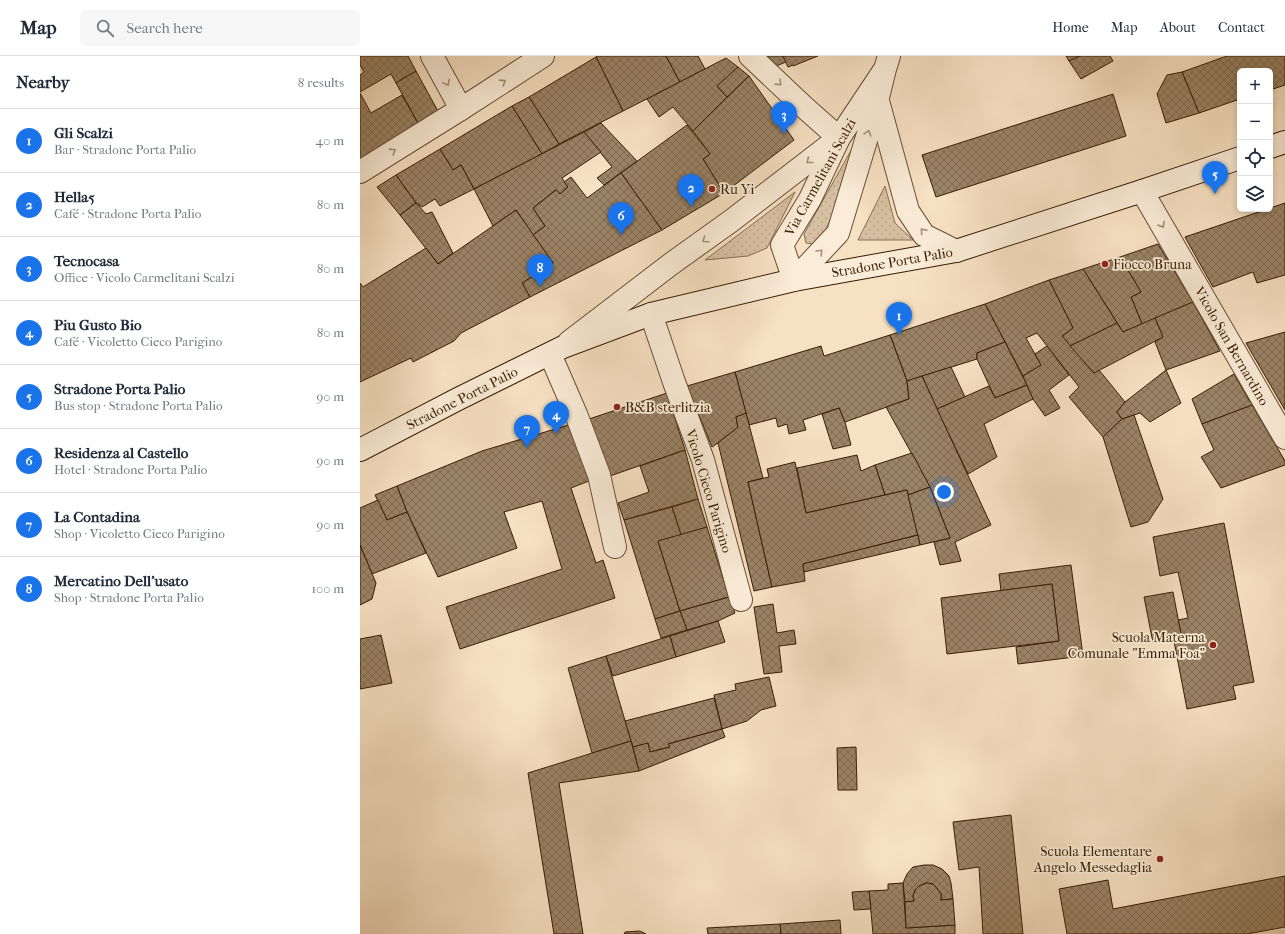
<!DOCTYPE html>
<meta charset="utf-8">
<style>
body{margin:0;font-family:"IM FELL French Canon",serif;background:#f6f6f7;color:#1f2937}
.controls{position:absolute;right:12px;top:12px;display:grid;overflow:hidden;border-radius:6px;box-shadow:0 2px 6px #0003}
.controls button{width:36px;height:36px;display:grid;place-items:center;padding:0;border:0;border-bottom:1px solid #e0e1e3;background:#fff;color:#1f2937;font:20px sans-serif}
.you{position:absolute;left:584px;top:436px;width:14px;height:14px;margin:-10px;border:3px solid #fff;border-radius:50%;background:#1a73e8;box-shadow:0 0 0 6px #1a73e833}
.badge{display:grid;place-items:center;width:26px;height:26px;border-radius:50%;background:#1a73e8;color:#fff;font-size:13px;font-weight:700}
.pin{position:absolute;translate:-50% -33px;filter:drop-shadow(0 1px 2px #0008)}
.pin::after{content:'';position:absolute;top:21px;width:14px;height:12px;background:inherit;clip-path:polygon(0 0,100% 0,50% 100%)}
.list{margin:0;padding:0;list-style:none}
h2{display:flex;justify-content:space-between;align-items:center;height:52px;margin:0;padding:0 16px;font-size:17px}
h2 small{font-size:13px;font-weight:400;color:#747a83}
.list li{display:grid;grid-template-columns:26px 1fr auto;gap:12px;align-items:center;box-sizing:border-box;height:64px;padding:0 16px;border-top:1px solid #e0e1e3}
.list b{display:block;font-size:15px;white-space:nowrap}
.list p{margin:0;font-size:13px;white-space:nowrap;color:#747a83}
.list em{font-size:13px;font-style:normal;color:#747a83}
.icon{flex:none;width:22px;height:22px;fill:none;stroke:currentColor;stroke-width:2;stroke-linecap:round;stroke-linejoin:round}
.map{position:relative;flex:none;width:925px;height:878px;overflow:hidden}
header{display:flex;align-items:center;gap:24px;box-sizing:border-box;height:56px;padding:0 20px;background:#fff;border-bottom:1px solid #e0e1e3}
header strong{font-size:19px}
nav{display:flex;gap:22px;margin-inline-start:auto;font-size:14px}
.search{width:280px;height:36px;background:#f6f6f7;display:flex;align-items:center;gap:10px;box-sizing:border-box;padding:0 14px;border-radius:6px;color:#747a83;font-size:15px}
main{display:flex}
aside{flex:1;background:#fff}
.map>svg:first-child{display:block}
.grass{fill:url(#grass-dots);stroke:#886f52}
.building{fill:url(#building-cross-hatch);stroke:#381e01}
.lines{fill:none;stroke-linecap:round;stroke-linejoin:round}
.street-casing{stroke:#684f32;stroke-width:24}
.secondary-casing{stroke:#381e01;stroke-width:24}
.street{stroke:#faecd8;stroke-width:22}
.secondary{stroke:#faecd8;stroke-width:22}
.oneway{stroke:#a38f77}
.poi-dot{fill:#8f2418;stroke:#faecd8;stroke-width:1.5}
.labels{text-anchor:middle;stroke-width:3.5;stroke-linejoin:round;paint-order:stroke}
.street-label{font-size:14px;fill:#381e01;stroke:#faecd8}
.poi-label{font-size:14px;fill:#381e01;stroke:#faecd8;text-anchor:start}
</style>
<header>
<strong>Map</strong>
<div class="search"><svg class="icon" aria-label="search" viewBox="0 0 24 24"><circle cx="10" cy="10" r="6"/><path d="M15 15l6 6"/></svg>Search here</div>
<nav><a>Home</a><a>Map</a><a>About</a><a>Contact</a></nav>
</header>
<main>
<aside>
<h2>Nearby<small>8 results</small></h2>
<ul class="list">
<li><span class="badge">1</span><div><b>Gli Scalzi</b><p>Bar · Stradone Porta Palio</p></div><em>40 m</em></li>
<li><span class="badge">2</span><div><b>Hella5</b><p>Café · Stradone Porta Palio</p></div><em>80 m</em></li>
<li><span class="badge">3</span><div><b>Tecnocasa</b><p>Office · Vicolo Carmelitani Scalzi</p></div><em>80 m</em></li>
<li><span class="badge">4</span><div><b>Piu Gusto Bio</b><p>Café · Vicoletto Cieco Parigino</p></div><em>80 m</em></li>
<li><span class="badge">5</span><div><b>Stradone Porta Palio</b><p>Bus stop · Stradone Porta Palio</p></div><em>90 m</em></li>
<li><span class="badge">6</span><div><b>Residenza al Castello</b><p>Hotel · Stradone Porta Palio</p></div><em>90 m</em></li>
<li><span class="badge">7</span><div><b>La Contadina</b><p>Shop · Vicoletto Cieco Parigino</p></div><em>90 m</em></li>
<li><span class="badge">8</span><div><b>Mercatino Dell'usato</b><p>Shop · Stradone Porta Palio</p></div><em>100 m</em></li>
</ul>
</aside>
<div class="map">
<svg width="925" height="878" viewBox="0 0 925 878">
<defs>
<pattern id="grass-dots" width="8" height="8" patternUnits="userSpaceOnUse"><rect width="8" height="8" fill="#d7c0a2"/><path d="M2 2h.1M6 6h.1" fill="none" stroke="#b9a58a" stroke-width="1.8" stroke-linecap="round"/></pattern>
<pattern id="building-cross-hatch" width="8" height="8" patternUnits="userSpaceOnUse"><rect width="8" height="8" fill="#9b8366"/><path d="M0 0l8 8M0 8l8-8" fill="none" stroke="#7f6b52"/></pattern>
</defs>
<rect width="100%" height="100%" fill="#f7e1c3"/>
<filter id="stains"><feTurbulence type="fractalNoise" baseFrequency=".005" numOctaves="4"/><feColorMatrix values="0 0 0 0 .2 0 0 0 0 .09 0 0 0 0 .02 0 0 0 .5 -.17"/></filter>
<radialGradient id="worn" r=".72"><stop offset=".6" stop-color="#630" stop-opacity="0"/><stop offset="1" stop-color="#630" stop-opacity=".3"/></radialGradient>
<!-- grass -->
<g class="grass">
<path d="M498 82 481 143 463 179 453 188 446 187 444 178Z"/>
<path d="M525 130 535 167 553 184H498Z"/>
<path d="M435 136 407 192 388 200 345 204Z"/>
</g>
<!-- building -->
<g class="building">
<path d="M0 0H48L56 15 36 27 31 18 0 36V19L4 16 0 9Z"/>
<path d="M237 0H306L320 26 263 55 236 1Z"/>
<path d="M306 0H338L345 13 320 26Z"/>
<path d="M403 0H423L426 6 416 10Z"/>
<path d="M423 0H458L433 10V9L428 11Z"/>
<path d="M706 0H720L709 5Z"/>
<path d="M720 0H750L753 5 721 23 709 5Z"/>
<path d="M867 0H925V29L910 34V15H880V43L839 57 822 16Z"/>
<path d="M236 1 263 55 199 88 169 41Z"/>
<path d="M366 2 378 11 357 30 367 41 333 75 313 51 299 61 287 43Z"/>
<path d="M378 11 389 20 367 41 357 30Z"/>
<path d="M56 15 79 57 59 69 36 27Z"/>
<path d="M822 16 839 57 806 67 797 38 807 19Z"/>
<path d="M389 20 434 84 364 137 343 103 350 98 333 75Z"/>
<path d="M0 37 11 57 42 39 59 69 1 103 0 101Z"/>
<path d="M753 38 766 80 576 141 562 99Z"/>
<path d="M169 41 199 88 182 98 152 50Z"/>
<path d="M152 50 182 98 114 133 101 109 93 114 80 93Z"/>
<path d="M241 67 277 105 244 129 237 122 252 111 224 76Z"/>
<path d="M327 69 350 98 343 103 364 137 302 174 261 117Z"/>
<path d="M224 76 241 96 202 122 208 131 200 138 196 134 173 152 185 170 173 179 156 154 133 170 114 133Z"/>
<path d="M80 93 93 114 101 109 114 133 80 150 75 143 62 151 56 147 36 119Z"/>
<path d="M261 117 302 174 170 241 162 227 193 207 173 179 185 170 173 152 196 134 200 138 208 131 204 126 211 121 227 142Z"/>
<path d="M36 119 56 147 40 159 17 131Z"/>
<path d="M56 147 66 158 72 156 93 197 78 208 40 159Z"/>
<path d="M925 147V219L897 227 893 216 853 231 825 181Z"/>
<path d="M156 154 193 207 162 227 170 241 101 277 94 285 53 306 51 302 0 326V227L3 231 66 192 78 208Z"/>
<path d="M798 188 833 246 782 268 771 241 781 236 760 201Z"/>
<path d="M760 201 781 236 771 241 782 268 763 276 723 213Z"/>
<path d="M723 213 757 267 710 290 702 280 713 272 689 224Z"/>
<path d="M689 224 713 272 702 280 734 317 739 314 765 346 757 356 762 363 743 381 709 341 719 331 677 277 666 282 681 309 663 320 625 248Z"/>
<path d="M833 246 860 295 806 314 795 286 803 281 795 262Z"/>
<path d="M625 248 645 286 617 297V303L547 325 530 279Z"/>
<path d="M795 262 803 281 734 317 710 290 757 267 763 276Z"/>
<path d="M925 276V354L886 287Z"/>
<path d="M530 279 547 325 549 343 485 366 479 352 443 364 446 374 429 378 427 368 418 371 416 362 389 369 375 316 461 290 464 300Z"/>
<path d="M645 286 667 329 635 342 617 303V297Z"/>
<path d="M687 290 709 319 689 334 700 352 685 360 673 343 663 320 681 309 675 298Z"/>
<path d="M591 311 605 341 577 353 562 320Z"/>
<path d="M806 314 821 347 790 366 780 357 762 363 757 356 765 346Z"/>
<path d="M375 316 386 357 376 361 378 371 358 387 352 391 327 330Z"/>
<path d="M874 318 890 346 891 345 893 349 842 368 832 343Z"/>
<path d="M562 320 631 469 595 486 601 505 580 509 574 486 590 482 570 431 526 351 549 343 547 325Z"/>
<path d="M667 329 673 343 624 368 637 401 608 418 577 353 629 330 635 342Z"/>
<path d="M307 337 325 394 247 421 226 364Z"/>
<path d="M892 349 925 405V409L861 432 841 401 854 394 842 368Z"/>
<path d="M479 352 485 366 491 389 473 393 462 358Z"/>
<path d="M386 357 403 422 388 426 412 531 394 535 358 387 378 371 376 361Z"/>
<path d="M774 359 803 443 788 466 771 471 743 381 762 363Z"/>
<path d="M215 367 234 423 211 432 236 507 243 504 255 542 100 593 86 551 202 513 182 445 144 456 157 492 78 521 47 456 37 430 122 395Z"/>
<path d="M325 394 338 443 264 464 258 447 289 436 280 410Z"/>
<path d="M552 397 570 431 548 439 547 434 525 439 515 409Z"/>
<path d="M497 399 501 415 515 409 525 439 446 457 437 412Z"/>
<path d="M435 406 446 457 547 434 558 479 443 508 445 525 412 531 388 426 409 421 407 413Z"/>
<path d="M37 430 47 456 27 464 15 439Z"/>
<path d="M570 431 590 482 560 489 548 439Z"/>
<path d="M338 443 347 471 321 479 312 451Z"/>
<path d="M18 444 27 464 47 456 66 497 12 518 0 489V452Z"/>
<path d="M312 451 321 479 298 485 320 555 295 563 264 464Z"/>
<path d="M864 467 894 626 873 630 876 643 827 653 813 580 821 578 818 564 828 562 818 516 800 520 793 481Z"/>
<path d="M347 471 369 541 320 555 298 485Z"/>
<path d="M558 479 560 489 444 516 443 508Z"/>
<path d="M0 489 16 527 12 543 0 549Z"/>
<path d="M711 509 723 600 658 608 656 591 699 585 692 528 641 535 639 518Z"/>
<path d="M692 528 699 585 587 598 581 542Z"/>
<path d="M813 536 821 578 813 580V583L793 587 784 541Z"/>
<path d="M369 541 375 557 358 565 327 574 320 555Z"/>
<path d="M413 548 417 577 434 574 436 588 419 590 422 616 404 618 394 551Z"/>
<path d="M320 555 327 574 301 582 295 563Z"/>
<path d="M358 565 365 586 316 601 310 580Z"/>
<path d="M21 579 32 627 0 633V583Z"/>
<path d="M310 580 316 601 253 620 246 600Z"/>
<path d="M246 600 271 685 232 697 208 612Z"/>
<path d="M409 621 416 650 401 654 387 665 362 673 354 639 376 634 375 628Z"/>
<path d="M354 642 362 673 308 688 310 691 290 696 288 687 273 691 265 665Z"/>
<path d="M362 673 365 681 279 715 273 691 288 687 290 696 310 691 308 688Z"/>
<path d="M271 685 279 715 199 727 223 878H194L168 717Z"/>
<path d="M496 691 497 734H478L477 692Z"/>
<path d="M651 759 663 878H623L619 811 599 814 593 766Z"/>
<path d="M564 809H573L582 813 589 820 591 827 593 843 581 844V838L576 831 573 828 566 827 559 830 555 834 553 840 554 845 545 846 543 827 547 818 553 811Z"/>
<path d="M925 820V871L887 878H707L699 833 748 824 753 853Z"/>
<path d="M543 827 546 872 595 869V878H513L509 835 528 834V828Z"/>
<path d="M566 827 573 828 576 831 581 838V844L593 843 595 869 546 872 545 846 554 845 553 840 555 834 559 830Z"/>
<path d="M509 835 511 853 494 854 492 836Z"/>
<path d="M480 864 481 878H421L420 868Z"/>
<path d="M420 868 421 878H348L347 872Z"/>
<path d="M280 875 286 878H264L265 876Z"/>
</g>
<g class="lines">
<!-- street casing -->
<g class="street-casing">
<g id="street">
<path d="M72 0 101 53"/>
<path d="M390 0 444 51 479 82"/>
<path d="M525 13 479 82 450 143 422 189 434 224 478 177 514 58 525 13 529 0"/>
<path d="M518 45 548 155 564 179 596 195"/>
<path d="M0 116 101 53 183 0"/>
<path d="M782 135 925 382"/>
<path d="M291 258 314 326 343 404 381 544"/>
<path d="M209 286 311 208 371 165 475 85"/>
<path d="M190 298 216 358 239 419 255 491"/>
</g>
</g>
<!-- secondary casing -->
<g class="secondary-casing">
<g id="secondary">
<path d="M910 91 925 86"/>
<path d="M0 394 98 343 203 291 291 258 434 224 596 195 782 135 880 102"/>
</g>
</g>
<!-- street -->
<use href="#street" class="street"/>
<!-- secondary -->
<use href="#secondary" class="secondary"/>
</g>
<!-- one-way arrows -->
<defs><path id="oneway-chevron" d="M-2-3.5L2.5 0L-2 3.5" fill="none" stroke-width="1.6" stroke-linecap="round" stroke-linejoin="round"/></defs>
<g class="oneway">
<use href="#oneway-chevron" transform="translate(143 26) rotate(-33)"/>
<use href="#oneway-chevron" transform="translate(87 27) rotate(62)"/>
<use href="#oneway-chevron" transform="translate(419 27) rotate(44)"/>
<use href="#oneway-chevron" transform="translate(508 77) rotate(-73)"/>
<use href="#oneway-chevron" transform="translate(33 95) rotate(-32)"/>
<use href="#oneway-chevron" transform="translate(449 105) rotate(142)"/>
<use href="#oneway-chevron" transform="translate(802 169) rotate(60)"/>
<use href="#oneway-chevron" transform="translate(563 175) rotate(-131)"/>
<use href="#oneway-chevron" transform="translate(345 184) rotate(145)"/>
<use href="#oneway-chevron" transform="translate(460 196) rotate(-47)"/>
</g>
<!-- markers -->
<g class="poi-dot">
<circle cx="352" cy="133" r="4"/>
<circle cx="745" cy="208" r="4"/>
<circle cx="257" cy="351" r="4"/>
<circle cx="853" cy="589" r="4"/>
<circle cx="800" cy="803" r="4"/>
</g>
<g class="labels">
<!-- street labels -->
<g class="street-label">
<text transform="translate(460 121) rotate(-61)" y="5">Via Carmelitani Scalzi</text>
<text transform="translate(532 206) rotate(-10)" y="5">Stradone Porta Palio</text>
<text transform="translate(872 290) rotate(60)" y="5">Vicolo San Bernardino</text>
<text transform="translate(102 342) rotate(-27)" y="5">Stradone Porta Palio</text>
<text transform="translate(349 435) rotate(73)" y="5">Vicolo Cieco Parigino</text>
</g>
<!-- poi labels -->
<g class="poi-label">
<text x="360" y="138">Ru Yi</text>
<text x="753" y="213">Fiocco Bruna</text>
<text x="265" y="356">B&amp;B sterlitzia</text>
<text x="845" y="586" text-anchor="end">Scuola Materna<tspan x="845" dy="16">Comunale "Emma Foa"</tspan></text>
<text x="792" y="800" text-anchor="end">Scuola Elementare<tspan x="792" dy="16">Angelo Messedaglia</tspan></text>
</g>
</g>
<rect width="100%" height="100%" filter="url(#stains)"/>
<rect width="100%" height="100%" fill="url(#worn)"/>
</svg>
<div class="controls">
<button>+</button>
<button>−</button>
<button><svg class="icon" aria-label="locate" viewBox="0 0 24 24"><circle cx="12" cy="12" r="6"/><path d="M12 2v4M12 18v4M2 12h4M18 12h4"/></svg></button>
<button><svg class="icon" aria-label="layers" viewBox="0 0 24 24"><path d="M12 4l9 5-9 5-9-5zM3 14l9 5 9-5"/></svg></button>
</div>
<div class="you"></div>
<div class="pin badge" style="left:539px;top:279px">1</div>
<div class="pin badge" style="left:331px;top:151px">2</div>
<div class="pin badge" style="left:424px;top:78px">3</div>
<div class="pin badge" style="left:196px;top:378px">4</div>
<div class="pin badge" style="left:855px;top:138px">5</div>
<div class="pin badge" style="left:261px;top:179px">6</div>
<div class="pin badge" style="left:167px;top:392px">7</div>
<div class="pin badge" style="left:180px;top:231px">8</div>
</div>
</main>
